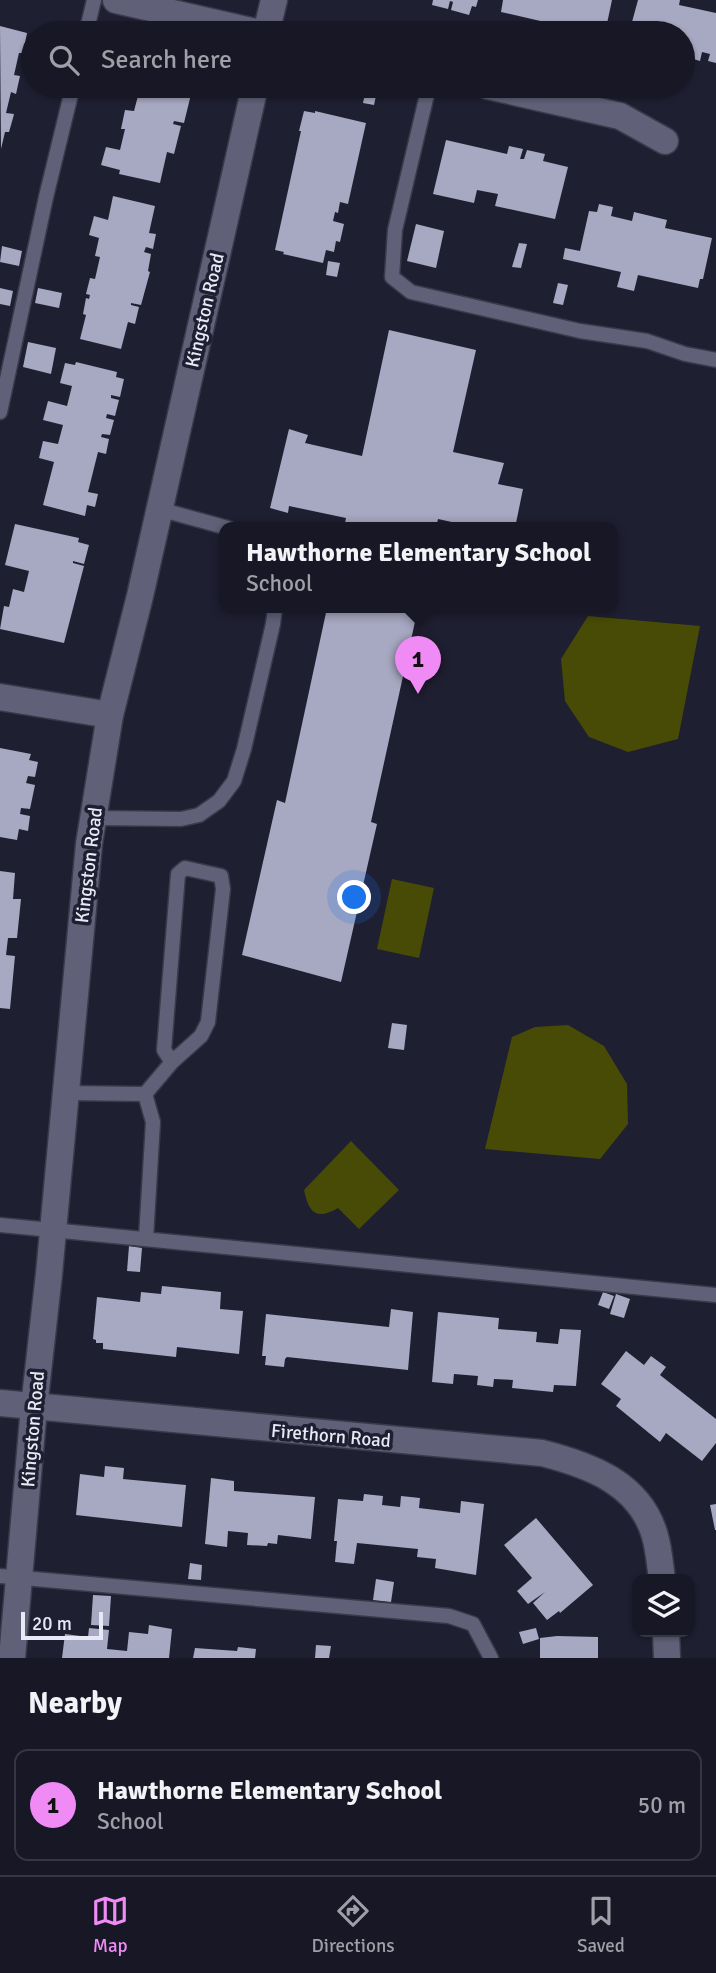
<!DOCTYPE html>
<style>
body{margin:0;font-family:Signika,sans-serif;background:#20202e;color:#f1f3f6}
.controls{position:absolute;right:21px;bottom:21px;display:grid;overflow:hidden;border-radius:14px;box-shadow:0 2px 5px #0004}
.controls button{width:63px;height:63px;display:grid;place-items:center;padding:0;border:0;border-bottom:2px solid #363643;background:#171726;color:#f1f3f6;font:35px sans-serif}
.scale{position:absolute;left:21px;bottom:18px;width:82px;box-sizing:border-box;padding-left:7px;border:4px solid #e8e8f6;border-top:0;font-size:19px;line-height:24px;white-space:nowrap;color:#e8e8f6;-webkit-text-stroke:5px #1f1f32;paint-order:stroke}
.you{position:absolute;left:355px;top:898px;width:24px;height:24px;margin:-18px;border:5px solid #fff;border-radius:50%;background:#1a73e8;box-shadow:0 0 0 10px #1a73e833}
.badge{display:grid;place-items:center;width:46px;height:46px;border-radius:50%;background:#f08bf5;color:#111;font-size:23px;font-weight:700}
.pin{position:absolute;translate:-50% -58px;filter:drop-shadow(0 2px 4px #0008)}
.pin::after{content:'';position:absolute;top:37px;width:24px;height:21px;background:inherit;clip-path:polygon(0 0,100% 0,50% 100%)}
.popup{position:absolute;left:219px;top:522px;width:399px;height:91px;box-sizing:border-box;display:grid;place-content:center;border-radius:14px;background:#171726;filter:drop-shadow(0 2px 5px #0005);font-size:23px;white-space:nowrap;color:#9e9fa7}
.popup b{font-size:26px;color:#f1f3f6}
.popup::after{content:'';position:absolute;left:50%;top:100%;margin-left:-14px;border:14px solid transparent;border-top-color:#171726}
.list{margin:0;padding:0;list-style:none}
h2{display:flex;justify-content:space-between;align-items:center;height:91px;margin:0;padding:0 28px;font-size:30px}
h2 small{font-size:23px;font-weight:400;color:#9e9fa7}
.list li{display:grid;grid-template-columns:46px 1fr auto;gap:21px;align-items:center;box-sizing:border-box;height:112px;margin:0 14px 14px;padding:0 14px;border:2px solid #363643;border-radius:14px}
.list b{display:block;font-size:26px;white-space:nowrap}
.list p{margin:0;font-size:23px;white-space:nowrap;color:#9e9fa7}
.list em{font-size:23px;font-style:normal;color:#9e9fa7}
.icon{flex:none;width:38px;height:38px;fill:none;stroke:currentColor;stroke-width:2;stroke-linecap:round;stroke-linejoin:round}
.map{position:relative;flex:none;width:716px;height:1658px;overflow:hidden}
.search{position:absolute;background:#171726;box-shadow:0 2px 5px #0004;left:21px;right:21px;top:21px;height:77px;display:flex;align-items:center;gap:18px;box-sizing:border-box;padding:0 24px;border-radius:38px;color:#9e9fa7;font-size:26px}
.sheet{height:217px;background:#171726}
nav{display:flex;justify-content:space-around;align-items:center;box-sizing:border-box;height:98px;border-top:2px solid #363643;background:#171726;font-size:19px;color:#9e9fa7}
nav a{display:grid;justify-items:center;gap:4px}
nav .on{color:#f08bf5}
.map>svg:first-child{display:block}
.green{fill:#484b05}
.building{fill:#a7a8c1}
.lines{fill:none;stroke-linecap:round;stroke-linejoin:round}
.service-casing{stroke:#3a394a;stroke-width:17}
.minor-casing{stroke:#3a394a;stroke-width:29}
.service{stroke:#606178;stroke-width:14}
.minor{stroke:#606178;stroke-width:26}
.labels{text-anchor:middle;stroke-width:7;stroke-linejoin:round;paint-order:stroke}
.street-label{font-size:19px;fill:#e8e8f6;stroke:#1f1f32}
</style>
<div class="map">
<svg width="716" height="1658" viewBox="0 0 716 1658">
<rect width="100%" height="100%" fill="#1f1f32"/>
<!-- green -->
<g class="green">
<path d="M588 616 700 626 678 739 628 752 589 737 565 701 561 659Z"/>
<path d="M392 879 434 888 419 958 377 949Z"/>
<path d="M568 1025 604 1046 627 1084 628 1124 600 1159 485 1149 512 1037 535 1027Z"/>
<path d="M351 1141 399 1190 359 1229 338 1208C317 1220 309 1214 304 1190Z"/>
</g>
<!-- building -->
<g class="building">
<path d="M433 0H478L476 7 472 6 469 15 451 10 453 2 450 1 448 9 432 5Z"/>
<path d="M503 0H612L605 33H580L581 30H577L576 33H560L562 26 501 12Z"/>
<path d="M638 0H680L679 5 716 13V63L708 61 710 54 702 52 700 61 683 56V33H629Z"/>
<path d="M0 26 27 33 23 53H19L14 75 20 76 16 94 11 92 6 113 14 114 13 118 9 132H5L1 149Z"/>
<path d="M124 86H193L184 123 174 121 173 124 181 126 174 154 167 152 160 183 119 174 120 170 101 165 106 147 120 150 125 129H121L125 110 134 111 139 92 123 88Z"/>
<path d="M366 89 377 91 374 105 363 103Z"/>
<path d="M304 111 315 113V111L366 123 348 204 340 202 338 213 335 212 333 221 344 224 340 242 336 241 334 252 326 250 323 263 283 254 284 252 275 250 301 131H299Z"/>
<path d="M446 140 507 154 509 146 523 149 520 159H524L527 150 545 154 543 161 568 167 555 219 495 206 498 194 477 190 474 203 433 194Z"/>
<path d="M113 196 155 206 149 233 156 234 153 249 146 247 144 252 151 254 148 271 150 272 141 305 131 303V305L139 307 135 324 128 322 121 349 80 339 86 315 83 314 86 298 89 299 90 295 86 294 90 278 95 279 100 257 95 256 99 238 89 235 94 216 108 220Z"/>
<path d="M599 204 613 207 611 216 632 221 634 212 667 220 665 228 712 238 703 279H700L698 288 638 275 634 291 617 287 621 272 563 259 565 248 580 251 589 211 597 212Z"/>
<path d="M416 224 444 231 436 268 407 261Z"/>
<path d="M519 243 527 244 521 268 512 267Z"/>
<path d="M2 246 22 251 19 266 0 262Z"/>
<path d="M328 261 340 263 337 277 326 275Z"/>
<path d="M558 283 568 285 563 305 553 303Z"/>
<path d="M0 288 13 291 10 306 0 304Z"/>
<path d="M38 288 62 293 59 308 35 303Z"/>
<path d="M389 330 476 350 453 452 504 463 498 484 523 489 515 528H479L438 519 436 528H344L346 518 289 506 288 513 270 508 289 429 308 435 305 443 362 456Z"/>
<path d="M28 342 56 348 51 374 23 367Z"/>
<path d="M76 362 117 372 116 377 124 379 120 397 111 395V398L119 400 115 416 107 414 106 418 114 420 110 435 102 434 101 437 109 439 106 454 98 452 88 492 98 494 95 507 87 505 85 516 43 505 54 462 39 458 43 441 58 444 63 425 43 420 48 401 67 406 72 386 60 383 65 363 75 365Z"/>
<path d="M15 524 79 538 78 542 89 545 84 564 73 561V563L84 566 64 643 0 629 4 606 9 607 13 589 24 592 29 571 5 565Z"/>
<path d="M327 608H418L371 822 377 824 341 982 242 955 277 800 285 803Z"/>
<path d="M0 748 31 754 29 760 38 762 35 777 28 776 26 783 35 785 30 809 21 808 20 814 30 816 28 831 19 829 17 840 0 837Z"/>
<path d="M0 871 15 873 13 899H21L17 938H8L6 955 15 956 10 1009 0 1008Z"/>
<path d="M392 1023 407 1025 404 1050 388 1048Z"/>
<path d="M129 1246 142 1248 140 1272 127 1271Z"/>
<path d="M162 1286 221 1292 220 1309 243 1311 239 1354 177 1347 176 1357 103 1349V1343H96V1340L93 1339 97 1297 140 1302 141 1292 161 1294Z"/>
<path d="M603 1292 614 1296 609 1309 598 1305Z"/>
<path d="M616 1294 630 1299 624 1318 610 1314Z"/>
<path d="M391 1309 413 1312 408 1370 287 1357 285 1359 284 1367 265 1365 266 1356H262L266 1314 389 1327Z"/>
<path d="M438 1312 499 1318 498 1329 537 1332 536 1342 558 1344 560 1329 581 1330 576 1386 554 1385 553 1392 512 1388 513 1380 494 1379 493 1387 477 1385 478 1376 454 1374 453 1384 432 1382Z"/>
<path d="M626 1351 644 1365 651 1356 666 1367 660 1375 716 1419V1443L702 1461 666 1433 660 1442 616 1406 621 1399 601 1384Z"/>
<path d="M105 1466 124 1468 123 1479 186 1485 182 1527 76 1515 80 1474 104 1477Z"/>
<path d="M211 1478 234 1481V1491L315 1497 311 1539 278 1535 277 1544 268 1543 267 1546 247 1545 248 1533 228 1531 227 1547 205 1544Z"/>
<path d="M364 1494 383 1496 382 1505 400 1507 401 1496 420 1498 419 1508 460 1513 461 1501 484 1504 476 1575 435 1568 436 1559 417 1557 418 1549 357 1543 354 1564 335 1562 337 1541H334L338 1499 363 1501Z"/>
<path d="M716 1504V1530H715L710 1505Z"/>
<path d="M536 1518 593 1585 560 1613 559 1611 547 1620 533 1603 545 1592 528 1604 517 1591 532 1578 504 1545Z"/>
<path d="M190 1563 202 1565 201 1580 188 1579Z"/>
<path d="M376 1579 394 1582 391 1602 373 1600Z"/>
<path d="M93 1595 111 1596 109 1626 91 1625Z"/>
<path d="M149 1625 172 1629 169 1658H62L65 1634 88 1637 89 1628 109 1630 107 1649 127 1651 129 1632 148 1634Z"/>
<path d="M536 1628 539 1639 523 1644 519 1632Z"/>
<path d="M557 1636 598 1637V1658H540V1638Z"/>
<path d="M316 1645 331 1646 329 1658H315Z"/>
<path d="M238 1647 256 1649 255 1658H193L195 1648 237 1651Z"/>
</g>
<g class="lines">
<!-- service casing -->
<g class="service-casing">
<g id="service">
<path d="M86 33 94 0"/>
<path d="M429 86 395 230 392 277 411 292 580 331 647 341 685 354 716 360"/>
<path d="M0 412 46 197 73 86"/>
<path d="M159 509 228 528"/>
<path d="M94 818 181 819 199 815 219 801 234 781 244 749 273 624 275 608"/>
<path d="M65 1093 145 1094 172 1062 201 1036 208 1022 223 889 221 876 185 868 178 874 164 1050 172 1062"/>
<path d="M145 1094 153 1122 146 1238"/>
<path d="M0 1225 716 1295"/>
<path d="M0 1576 449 1616 473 1624 491 1658"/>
</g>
</g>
<!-- minor casing -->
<g class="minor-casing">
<g id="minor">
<path d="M116 0 260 33"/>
<path d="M266 33 274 0"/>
<path d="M488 86 620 116 665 141"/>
<path d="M0 697 110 715"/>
<path d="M0 1403 542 1453C589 1465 640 1483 655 1536 659 1550 660 1565 662 1579"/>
<path d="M666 1632 667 1658"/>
<path d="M12 1658 34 1407 49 1274 89 844 110 715 140 596 255 86"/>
</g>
</g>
<!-- service -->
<use href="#service" class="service"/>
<!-- minor -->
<use href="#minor" class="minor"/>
</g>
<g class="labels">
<!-- street labels -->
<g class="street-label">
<text transform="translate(204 310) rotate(-77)" y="7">Kingston Road</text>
<text transform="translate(88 865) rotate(-83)" y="7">Kingston Road</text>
<text transform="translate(32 1429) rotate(-85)" y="7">Kingston Road</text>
<text transform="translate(331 1435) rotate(5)" y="7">Firethorn Road</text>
</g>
</g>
</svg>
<div class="controls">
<button><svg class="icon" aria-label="layers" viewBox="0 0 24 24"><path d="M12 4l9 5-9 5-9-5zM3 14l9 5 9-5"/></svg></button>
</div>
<div class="scale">20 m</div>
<div class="you"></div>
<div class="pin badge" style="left:418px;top:694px">1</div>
<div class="popup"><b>Hawthorne Elementary School</b>School</div>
<div class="search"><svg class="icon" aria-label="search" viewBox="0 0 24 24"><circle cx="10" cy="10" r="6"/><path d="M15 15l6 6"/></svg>Search here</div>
</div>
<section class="sheet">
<h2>Nearby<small></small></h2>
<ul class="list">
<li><span class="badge">1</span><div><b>Hawthorne Elementary School</b><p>School</p></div><em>50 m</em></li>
</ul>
</section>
<nav>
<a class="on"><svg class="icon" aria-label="map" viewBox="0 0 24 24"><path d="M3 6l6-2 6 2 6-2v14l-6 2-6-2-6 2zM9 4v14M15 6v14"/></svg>Map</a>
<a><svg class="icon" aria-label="directions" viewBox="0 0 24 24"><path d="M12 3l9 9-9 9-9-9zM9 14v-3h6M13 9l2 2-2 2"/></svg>Directions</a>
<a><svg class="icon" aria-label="saved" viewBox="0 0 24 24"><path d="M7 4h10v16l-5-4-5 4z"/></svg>Saved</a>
</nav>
